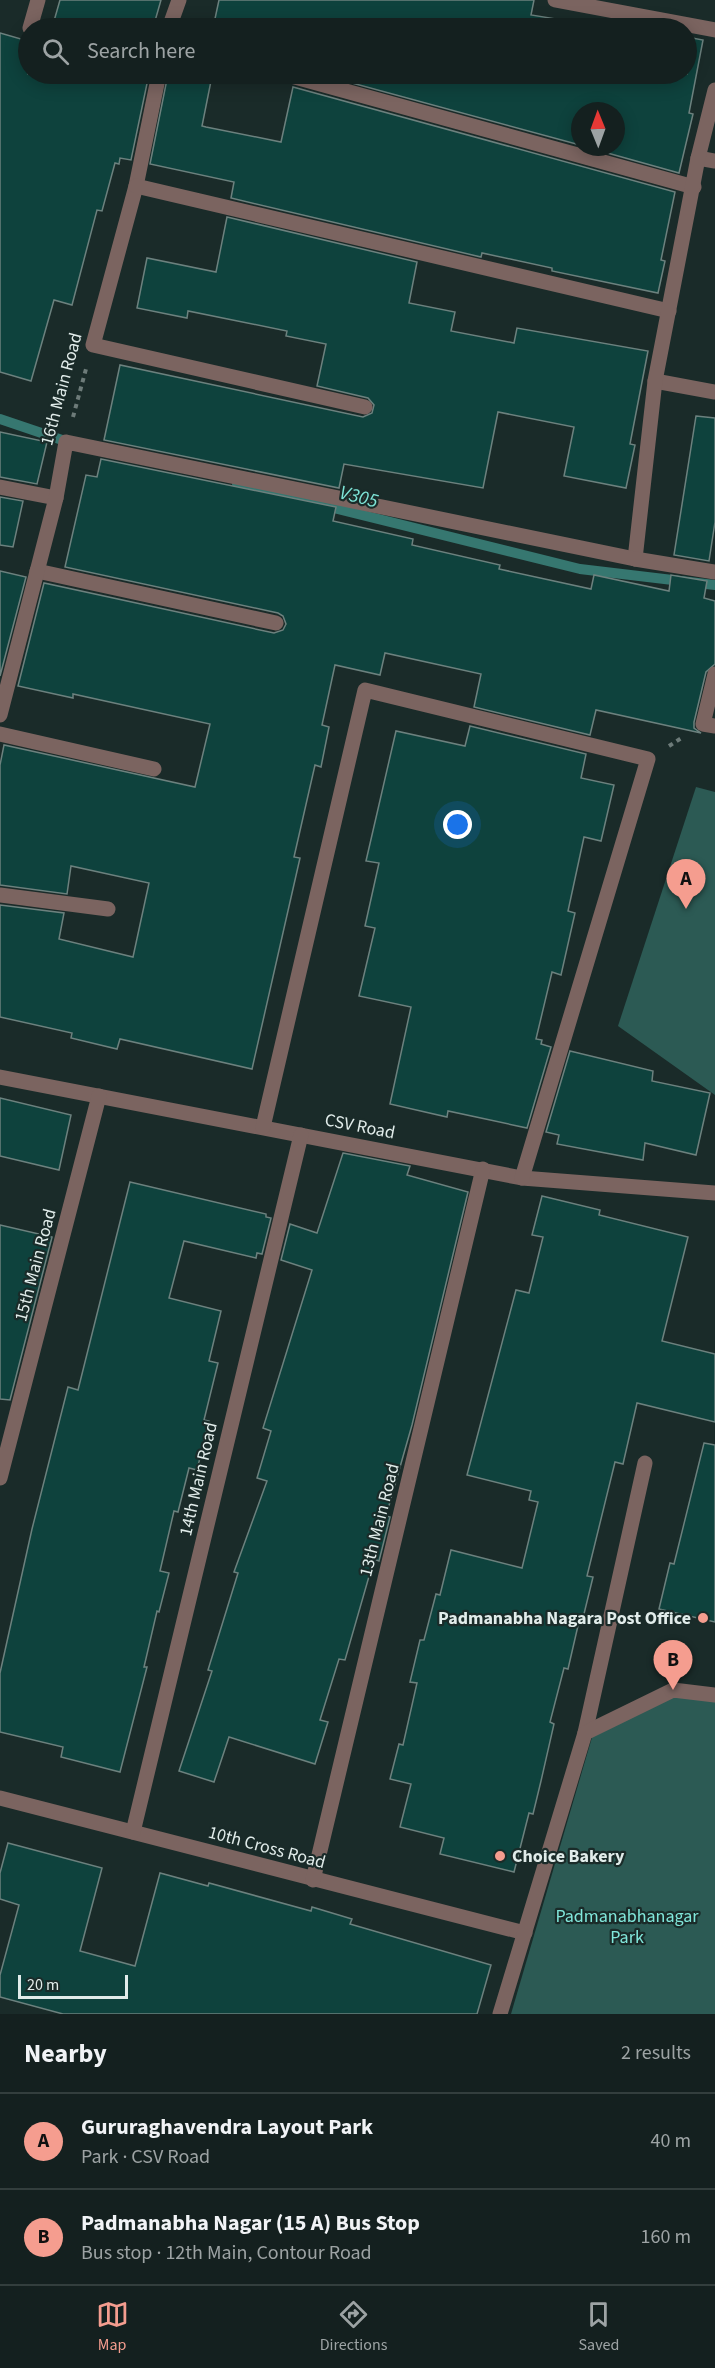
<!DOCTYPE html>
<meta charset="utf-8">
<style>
body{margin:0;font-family:"Source Sans 3",sans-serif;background:#212d2c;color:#f1f3f6}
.compass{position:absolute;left:571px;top:102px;width:54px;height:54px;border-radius:50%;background:#14201f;box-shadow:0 3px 15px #0003;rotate:359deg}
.scale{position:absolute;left:18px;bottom:15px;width:110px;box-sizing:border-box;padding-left:6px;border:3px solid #e1ecea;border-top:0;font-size:16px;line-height:21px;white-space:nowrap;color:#e1ecea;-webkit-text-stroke:4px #1a2b29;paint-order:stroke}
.you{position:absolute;left:458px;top:825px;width:21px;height:21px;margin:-15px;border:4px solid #fff;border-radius:50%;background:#1a73e8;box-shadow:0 0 0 9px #1a73e833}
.badge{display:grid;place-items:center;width:39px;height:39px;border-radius:50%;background:#f59d8f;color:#111;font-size:20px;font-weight:700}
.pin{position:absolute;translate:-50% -50px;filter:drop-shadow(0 2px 3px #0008)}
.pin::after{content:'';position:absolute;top:32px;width:21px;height:18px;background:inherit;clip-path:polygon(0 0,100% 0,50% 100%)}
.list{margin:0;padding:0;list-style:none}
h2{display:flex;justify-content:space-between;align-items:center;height:78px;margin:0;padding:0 24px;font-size:26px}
h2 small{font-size:20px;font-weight:400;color:#9da3a4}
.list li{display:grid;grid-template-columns:39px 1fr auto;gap:18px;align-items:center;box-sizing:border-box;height:96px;padding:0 24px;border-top:2px solid #333e3d}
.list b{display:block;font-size:22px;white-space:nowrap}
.list p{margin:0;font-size:20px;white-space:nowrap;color:#9da3a4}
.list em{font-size:20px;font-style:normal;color:#9da3a4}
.icon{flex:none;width:33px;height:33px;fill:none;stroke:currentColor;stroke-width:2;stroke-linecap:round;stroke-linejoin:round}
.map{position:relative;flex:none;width:715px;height:2014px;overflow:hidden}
.search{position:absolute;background:#14201f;box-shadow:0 3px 15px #0003;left:18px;right:18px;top:18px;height:66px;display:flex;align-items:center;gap:15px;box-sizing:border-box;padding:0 21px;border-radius:33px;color:#9da3a4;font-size:22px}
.sheet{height:270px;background:#14201f}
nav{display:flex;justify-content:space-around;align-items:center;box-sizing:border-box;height:84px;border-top:2px solid #333e3d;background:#14201f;font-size:16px;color:#9da3a4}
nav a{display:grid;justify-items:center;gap:3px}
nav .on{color:#f59d8f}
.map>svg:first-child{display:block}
.green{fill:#2c5a54}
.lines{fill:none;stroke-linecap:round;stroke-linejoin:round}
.stream{stroke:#367770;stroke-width:10}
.building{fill:#0e423d;stroke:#6c817e;stroke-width:1.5}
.path{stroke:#6d7b79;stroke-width:4;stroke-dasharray:4.5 4.5;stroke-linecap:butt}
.street{stroke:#7b6460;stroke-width:15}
.poi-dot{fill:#f59d8f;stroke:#1a2b29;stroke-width:2}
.labels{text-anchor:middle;stroke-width:4.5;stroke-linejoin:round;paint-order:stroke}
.street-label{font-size:18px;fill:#e1ecea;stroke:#1a2b29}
.poi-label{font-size:18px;font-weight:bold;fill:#e1ecea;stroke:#1a2b29;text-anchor:end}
.park-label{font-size:18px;fill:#81e7db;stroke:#1a2b29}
.water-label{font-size:20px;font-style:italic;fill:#7ee4d7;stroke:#1a2b29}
</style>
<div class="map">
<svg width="715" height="2014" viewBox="0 0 715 2014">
<rect width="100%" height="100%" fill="#1a2b29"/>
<!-- green -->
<g class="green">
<path d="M696 787 715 792V1095L618 1026Z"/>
<path d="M674 1693 715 1697V2014H511L593 1734Z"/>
</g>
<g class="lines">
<!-- stream -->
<g class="stream">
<path d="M0 419 71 443"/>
<path d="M237 484 580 569 715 585"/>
</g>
</g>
<!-- building -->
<g class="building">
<path d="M60 0H161L153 28H52Z"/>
<path d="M219 0H534L531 15 611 28H213Z"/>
<path d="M0 33 28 41V74H149L131 160 120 158 119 164 115 163 102 211 97 210 72 305 54 300 31 381 0 372Z"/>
<path d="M687 37 703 40 689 113 693 114 679 173 586 147H616V111H580V145L319 74H687Z"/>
<path d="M168 74 211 81 202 126 206 127 281 142 293 87 675 192 661 260 665 261 658 293 552 271V268L482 253 481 257 231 198 234 182 150 164Z"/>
<path d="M227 217 417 262 409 303 455 312 451 331 514 343 517 328 648 351 630 444 635 445 626 488 564 476 574 427 498 412 483 488 344 464 339 488 104 440 120 365 363 417 372 413 374 405 368 398 317 386 326 344 286 336 287 331 188 311 187 318 137 308 147 258 216 272Z"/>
<path d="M696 416 715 418V522L709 561 674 555Z"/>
<path d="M0 432 47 442 37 484 0 477Z"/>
<path d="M101 459 336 507 333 521 413 539 412 545 500 565 499 569 591 589 594 575 669 591 671 575 707 581 704 598 715 601V664L706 672 694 722V728L701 733 596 710 590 735 474 707 481 674 385 653 380 675 335 665 322 725 329 727 321 767 315 765 294 857 300 858 252 1069 120 1039 117 1049 71 1038 72 1033 0 1017V905L64 913 59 939 133 957 149 883 71 866 67 894 0 885V765L4 745 195 787 210 724 73 694V698L18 686 44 583 274 633 283 630 286 624 283 616 278 613 65 567 86 475 97 477Z"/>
<path d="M0 497 23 501 13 547 0 545Z"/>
<path d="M0 571 26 577 0 676Z"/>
<path d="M470 726 586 754 581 778 614 785 601 841 584 837 568 911 575 913 561 975 552 972 536 1039 542 1040 541 1044 551 1047 527 1128 448 1111 447 1117 390 1104 411 1007 359 996 375 928 365 926 379 863 366 861 396 731 465 746Z"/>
<path d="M570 1051 653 1071 652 1081 710 1093 696 1155 645 1143 643 1160 557 1144 559 1135 546 1132Z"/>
<path d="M0 1098 71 1115 59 1170 0 1156Z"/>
<path d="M343 1153 410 1166 407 1175 468 1192 412 1425 386 1516 390 1517 379 1561 374 1559 345 1660 339 1659 320 1720 328 1722 315 1764 229 1737 214 1782 179 1771 212 1671 208 1670 238 1573 234 1572 267 1481 257 1478 271 1431 263 1428 312 1270 281 1260 290 1224 317 1233Z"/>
<path d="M130 1182 266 1214V1217L271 1218 262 1254 257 1253 256 1258 184 1241 169 1298 221 1311 209 1361 218 1363 204 1420 209 1421 197 1470 189 1468 178 1512 174 1511 160 1571 169 1573 159 1612 157 1611 144 1667H147L120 1772 61 1757 63 1747 0 1732V1673L32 1529 68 1387 78 1390Z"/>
<path d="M542 1196 600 1210 599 1215 688 1237 662 1341 715 1354V1422L637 1403 623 1464 615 1462 587 1576 593 1577 583 1618 580 1617 568 1669 564 1668 550 1722 554 1724 541 1781 533 1814 529 1813 514 1872 440 1854 444 1838 400 1827 411 1784 390 1779 399 1744 403 1745 417 1683 410 1682 420 1640H424L436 1594 440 1595 451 1550 522 1568 538 1502 529 1500 531 1491 467 1475 516 1290 529 1293 543 1237 532 1235Z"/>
<path d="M0 1225 52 1237 10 1400 0 1399Z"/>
<path d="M704 1443 715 1445V1622L659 1609 670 1563 674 1564Z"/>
<path d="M8 1843 102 1868 80 1951 135 1966 160 1873 208 1886 209 1883 311 1911 312 1907 352 1919 350 1924 491 1965 477 2014H63L0 1997V1975L19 1905 0 1899V1873Z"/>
</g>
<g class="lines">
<!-- path -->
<g class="path">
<path d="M73 417 86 369"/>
<path d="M669 746 683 737"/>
</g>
<!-- street -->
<g class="street">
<path d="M555 0 715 30"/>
<path d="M30 28 38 0"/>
<path d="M169 28 179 0"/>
<path d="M159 74 136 186 93 345 365 407"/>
<path d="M284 74 694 187"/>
<path d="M698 158 715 161"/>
<path d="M136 186 669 311"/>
<path d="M655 381 715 392"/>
<path d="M0 487 56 498"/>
<path d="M635 559 655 381 698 158 715 90"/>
<path d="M37 571 276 623"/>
<path d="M715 674 703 724 715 726"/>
<path d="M0 715 56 498 66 442 635 559 715 572"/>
<path d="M0 734 154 769"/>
<path d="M0 895 108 909"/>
<path d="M0 1077 522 1178 715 1193"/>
<path d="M263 1127 365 690 648 759 522 1178"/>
<path d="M0 1478 99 1096"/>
<path d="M585 1733 645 1463"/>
<path d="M0 1798 525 1933"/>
<path d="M133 1832 301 1135"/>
<path d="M313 1880 483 1169"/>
<path d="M500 2014 585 1733 673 1690 715 1695"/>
</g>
</g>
<!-- markers -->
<g class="poi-dot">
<circle cx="703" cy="1618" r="6"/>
<circle cx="500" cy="1856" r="6"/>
</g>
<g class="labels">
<!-- street labels -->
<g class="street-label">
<text transform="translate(61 389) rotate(-75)" y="6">16th Main Road</text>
<text transform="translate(360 1126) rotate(11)" y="6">CSV Road</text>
<text transform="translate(35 1265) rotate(-75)" y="6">15th Main Road</text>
<text transform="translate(198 1479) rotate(-77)" y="6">14th Main Road</text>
<text transform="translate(379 1520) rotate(-76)" y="6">13th Main Road</text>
<text transform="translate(267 1847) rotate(15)" y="6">10th Cross Road</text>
</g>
<!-- poi labels -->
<g class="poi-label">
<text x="691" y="1624">Padmanabha Nagara Post Office</text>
<text x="512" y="1862" text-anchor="start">Choice Bakery</text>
</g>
<!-- park labels -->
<g class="park-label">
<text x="627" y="1922">Padmanabhanagar<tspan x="627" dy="21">Park</tspan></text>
</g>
<!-- water labels -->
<g class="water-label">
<text transform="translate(359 496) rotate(14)" y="7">V305</text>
</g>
</g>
</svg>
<svg class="compass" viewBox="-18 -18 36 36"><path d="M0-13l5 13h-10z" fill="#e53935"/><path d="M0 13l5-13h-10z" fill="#9da3a4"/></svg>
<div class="scale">20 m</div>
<div class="you"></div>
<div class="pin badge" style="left:686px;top:909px">A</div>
<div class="pin badge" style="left:673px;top:1690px">B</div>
<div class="search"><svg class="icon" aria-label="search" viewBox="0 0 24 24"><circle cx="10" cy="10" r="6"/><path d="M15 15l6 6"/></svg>Search here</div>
</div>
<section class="sheet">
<h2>Nearby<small>2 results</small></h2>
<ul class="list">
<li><span class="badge">A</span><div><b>Gururaghavendra Layout Park</b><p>Park · CSV Road</p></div><em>40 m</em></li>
<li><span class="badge">B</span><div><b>Padmanabha Nagar (15 A) Bus Stop</b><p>Bus stop · 12th Main, Contour Road</p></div><em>160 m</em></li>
</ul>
</section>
<nav>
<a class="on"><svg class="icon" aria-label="map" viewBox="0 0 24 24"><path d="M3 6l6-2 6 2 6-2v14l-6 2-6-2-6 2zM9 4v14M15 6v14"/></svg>Map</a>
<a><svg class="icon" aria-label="directions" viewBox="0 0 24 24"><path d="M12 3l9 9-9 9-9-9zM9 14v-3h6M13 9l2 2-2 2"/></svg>Directions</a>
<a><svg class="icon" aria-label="saved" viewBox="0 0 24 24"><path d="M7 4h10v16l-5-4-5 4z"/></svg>Saved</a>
</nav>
